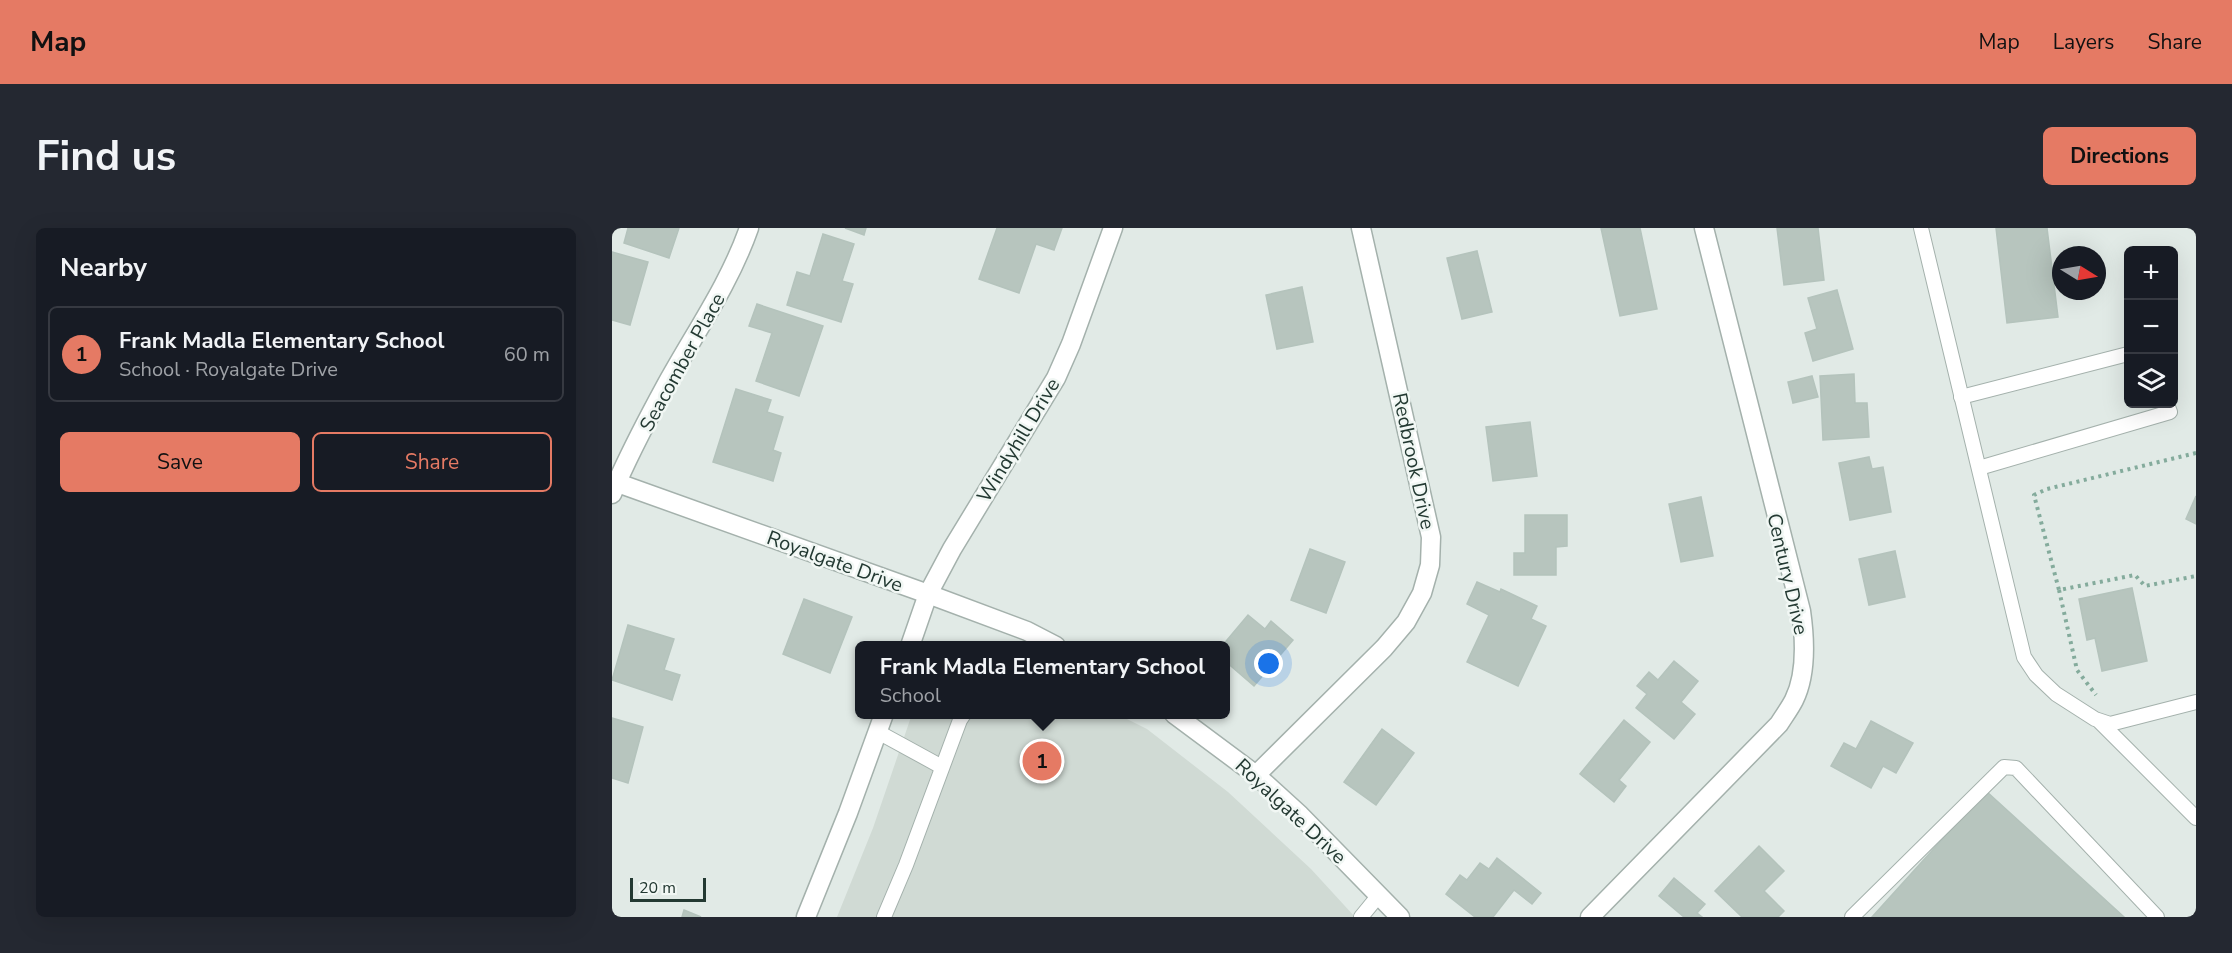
<!DOCTYPE html>
<meta charset="utf-8">
<style>
body{margin:0;font-family:"Nunito Sans",sans-serif;background:#242831;color:#f1f3f6}
.controls{position:absolute;right:18px;top:18px;display:grid;overflow:hidden;border-radius:9px;box-shadow:0 6px 24px #0002}
.controls button{width:54px;height:54px;display:grid;place-items:center;padding:0;border:0;border-bottom:2px solid #363941;background:#171b24;color:#f1f3f6;font:30px sans-serif}
.compass{position:absolute;left:1440px;top:18px;width:54px;height:54px;border-radius:50%;background:#171b24;box-shadow:0 6px 24px #0002;rotate:101deg}
.scale{position:absolute;left:18px;bottom:15px;width:76px;box-sizing:border-box;padding-left:6px;border:3px solid #233932;border-top:0;font-size:16px;line-height:21px;white-space:nowrap;color:#233932;-webkit-text-stroke:4px #f1f7f4;paint-order:stroke}
.you{position:absolute;left:657px;top:436px;width:21px;height:21px;margin:-15px;border:4px solid #fff;border-radius:50%;background:#1a73e8;box-shadow:0 0 0 9px #1a73e833}
.badge{display:grid;place-items:center;width:39px;height:39px;border-radius:50%;background:#e57a64;color:#111;font-size:20px;font-weight:700}
.pin{position:absolute;translate:-50% -50%;border:3px solid #fff;box-shadow:0 2px 6px #0006}
.popup{position:absolute;left:243px;top:413px;width:375px;height:78px;box-sizing:border-box;display:grid;place-content:center;border-radius:9px;background:#171b24;filter:drop-shadow(0 2px 4px #0005);font-size:20px;white-space:nowrap;color:#9ea1a6}
.popup b{font-size:22px;color:#f1f3f6}
.popup::after{content:'';position:absolute;left:50%;top:100%;margin-left:-12px;border:12px solid transparent;border-top-color:#171b24}
.list{margin:0;padding:0;list-style:none}
h2{display:flex;justify-content:space-between;align-items:center;height:78px;margin:0;padding:0 24px;font-size:26px}
h2 small{font-size:20px;font-weight:400;color:#9ea1a6}
.list li{display:grid;grid-template-columns:39px 1fr auto;gap:18px;align-items:center;box-sizing:border-box;height:96px;margin:0 12px 12px;padding:0 12px;border:2px solid #363941;border-radius:9px}
.list b{display:block;font-size:22px;white-space:nowrap}
.list p{margin:0;font-size:20px;white-space:nowrap;color:#9ea1a6}
.list em{font-size:20px;font-style:normal;color:#9ea1a6}
.actions{display:flex;gap:12px;padding:18px 24px}
.actions a{flex:1;padding:14px 0;border:2px solid #e57a64;border-radius:9px;text-align:center;font-size:21px;color:#e57a64}
.actions .main{background:#e57a64;color:#111}
.icon{flex:none;width:33px;height:33px;fill:none;stroke:currentColor;stroke-width:2;stroke-linecap:round;stroke-linejoin:round}
.map{position:relative;flex:none;width:1584px;height:689px;overflow:hidden;border-radius:9px}
header{display:flex;align-items:center;gap:36px;box-sizing:border-box;height:84px;padding:0 30px;background:#e57a64;color:#111}
header strong{font-size:28px}
nav{display:flex;gap:33px;margin-inline-start:auto;font-size:21px}
.intro{display:flex;align-items:center;justify-content:space-between;box-sizing:border-box;height:144px;padding:0 36px}
h1{margin:0;font-size:42px}
.button{padding:15px 27px;border-radius:9px;background:#e57a64;color:#111;font-size:21px;font-weight:700}
main{display:flex;gap:36px;padding:0 36px}
aside{flex:1;background:#171b24;border-radius:9px;box-shadow:0 6px 24px #0002}
.map>svg:first-child{display:block}
.built{fill:#d0dad4}
.building{fill:#b7c5be;stroke:#b4c3bc;stroke-width:1.5}
.lines{fill:none;stroke-linecap:round;stroke-linejoin:round}
.service-casing{stroke:#a4b1ac;stroke-width:16}
.minor-casing{stroke:#a4b1ac;stroke-width:21}
.path{stroke:#84ab9c;stroke-width:4;stroke-dasharray:3 4.5;stroke-linecap:butt}
.service{stroke:#fff;stroke-width:14}
.minor{stroke:#fff;stroke-width:18}
.labels{text-anchor:middle;stroke-width:5;stroke-linejoin:round;paint-order:stroke}
.street-label{font-size:20px;fill:#233932;stroke:#f1f7f4}
</style>
<header>
<strong>Map</strong>
<nav><a>Map</a><a>Layers</a><a>Share</a></nav>
</header>
<div class="intro"><h1>Find us</h1><a class="button">Directions</a></div>
<main>
<aside>
<h2>Nearby<small></small></h2>
<ul class="list">
<li><span class="badge">1</span><div><b>Frank Madla Elementary School</b><p>School · Royalgate Drive</p></div><em>60 m</em></li>
</ul>
<div class="actions"><a class="main">Save</a><a>Share</a></div>
</aside>
<div class="map">
<svg width="1584" height="689" viewBox="0 0 1584 689">
<rect width="100%" height="100%" fill="#e1eae6"/>
<!-- built -->
<path class="built" d="M300 486 507 487 535 501 616 564 699 641 743 689H225L261 600Z"/>
<!-- building -->
<g class="building">
<path d="M16 0H67L57 30 12 15Z"/>
<path d="M233 0H254L252 7Z"/>
<path d="M385 0H450L442 22 424 16 407 65 367 51Z"/>
<path d="M989 0H1028L1045 81 1008 88Z"/>
<path d="M1165 0H1206L1212 52 1172 57Z"/>
<path d="M1384 0H1435L1446 89 1395 95Z"/>
<path d="M211 6 242 16 230 53 241 56 229 94 175 77 185 44 198 48Z"/>
<path d="M865 23 880 84 850 91 835 30Z"/>
<path d="M0 24 36 34 18 97 0 92Z"/>
<path d="M690 59 701 114 665 121 654 67Z"/>
<path d="M1225 62 1241 121 1201 133 1193 105 1205 101 1196 70Z"/>
<path d="M145 76 211 98 187 168 144 153 160 105 137 98Z"/>
<path d="M1242 146 1243 175H1255L1257 209 1211 212 1208 148Z"/>
<path d="M1200 148 1206 169 1181 175 1176 154Z"/>
<path d="M124 161 159 172 155 184 171 189 161 222 169 225 161 253 101 234Z"/>
<path d="M918 194 925 248 881 253 874 199Z"/>
<path d="M1257 229 1260 241 1271 239 1279 284 1238 292 1227 235Z"/>
<path d="M1584 268V296L1574 291Z"/>
<path d="M1089 269 1101 328 1069 334 1057 276Z"/>
<path d="M913 287H955V318L944 319V347H902V325H913Z"/>
<path d="M698 321 733 334 714 385 679 372Z"/>
<path d="M1283 323 1293 369 1257 377 1247 331Z"/>
<path d="M865 354 888 364 889 361 925 378 919 391 934 398 906 458 855 434 877 387 855 376Z"/>
<path d="M1520 360 1535 433 1490 443 1483 410 1475 412 1467 371Z"/>
<path d="M192 371 240 389 218 445 171 426Z"/>
<path d="M636 387 653 401 659 393 681 412 642 458 613 433V418H610Z"/>
<path d="M16 397 62 411 52 442 68 447 60 472 0 452Z"/>
<path d="M1062 433 1086 453 1069 474 1083 486 1062 511 1024 480 1035 466 1025 458 1037 444 1046 452Z"/>
<path d="M0 490 31 499 16 555 0 550Z"/>
<path d="M1012 492 1038 514 1007 552 1014 558 1002 574 968 546Z"/>
<path d="M1259 493 1301 515 1284 545 1271 538 1259 560 1219 538 1232 515 1244 521Z"/>
<path d="M770 501 802 525 764 577 732 554Z"/>
<path d="M1374 563 1512 689H1260Z"/>
<path d="M1147 618 1172 643 1152 663 1172 683 1166 689H1130L1103 663Z"/>
<path d="M885 630 929 665 920 676 902 662 881 689H863L834 666 848 647 855 652 868 635 877 641Z"/>
<path d="M1062 650 1093 676 1085 685 1090 689H1072L1047 668Z"/>
<path d="M72 682 89 689H70Z"/>
</g>
<g class="lines">
<!-- service casing -->
<g class="service-casing">
<g id="service">
<path d="M1309 0 1412 429 1424 447 1444 466 1483 491 1498 496 1584 474"/>
<path d="M1349 169 1516 126"/>
<path d="M1367 240 1558 184 1555 176"/>
<path d="M1488 494 1584 590"/>
<path d="M266 504 330 539"/>
<path d="M272 689 294 637 348 492 352 486"/>
<path d="M749 689 767 667"/>
<path d="M1240 689 1392 539 1404 540 1545 689"/>
</g>
</g>
<!-- minor casing -->
<g class="minor-casing">
<g id="minor">
<path d="M0 253 316 366 415 403 444 418"/>
<path d="M0 266C15 230 34 194 53 159 82 106 117 57 137 0"/>
<path d="M298 418 316 366 340 321 444 150 459 116 501 0"/>
<path d="M562 486 644 547 688 587 788 689"/>
<path d="M644 547 772 420 794 394 810 365 818 337 819 309 749 0"/>
<path d="M194 689 236 585 272 486"/>
<path d="M978 689 1167 496C1172 488 1178 480 1182 472 1195 446 1193 411 1189 383L1092 0"/>
</g>
</g>
<!-- path -->
<g class="path">
<path d="M1584 225 1435 261 1422 267 1447 362 1523 347 1533 358 1584 348"/>
<path d="M1447 362 1465 442 1484 467"/>
</g>
<!-- service -->
<use href="#service" class="service"/>
<!-- minor -->
<use href="#minor" class="minor"/>
</g>
<g class="labels">
<!-- street labels -->
<g class="street-label">
<text transform="translate(70 134) rotate(-61)" y="7">Seacomber Place</text>
<text transform="translate(406 212) rotate(-59)" y="7">Windyhill Drive</text>
<text transform="translate(802 233) rotate(78)" y="7">Redbrook Drive</text>
<text transform="translate(223 333) rotate(20)" y="7">Royalgate Drive</text>
<text transform="translate(1176 346) rotate(77)" y="7">Century Drive</text>
<text transform="translate(679 583) rotate(43)" y="7">Royalgate Drive</text>
</g>
</g>
</svg>
<div class="controls">
<button>+</button>
<button>−</button>
<button><svg class="icon" aria-label="layers" viewBox="0 0 24 24"><path d="M12 4l9 5-9 5-9-5zM3 14l9 5 9-5"/></svg></button>
</div>
<svg class="compass" viewBox="-18 -18 36 36"><path d="M0-13l5 13h-10z" fill="#e53935"/><path d="M0 13l5-13h-10z" fill="#9ea1a6"/></svg>
<div class="scale">20 m</div>
<div class="you"></div>
<div class="pin badge" style="left:430px;top:533px">1</div>
<div class="popup"><b>Frank Madla Elementary School</b>School</div>
</div>
</main>
